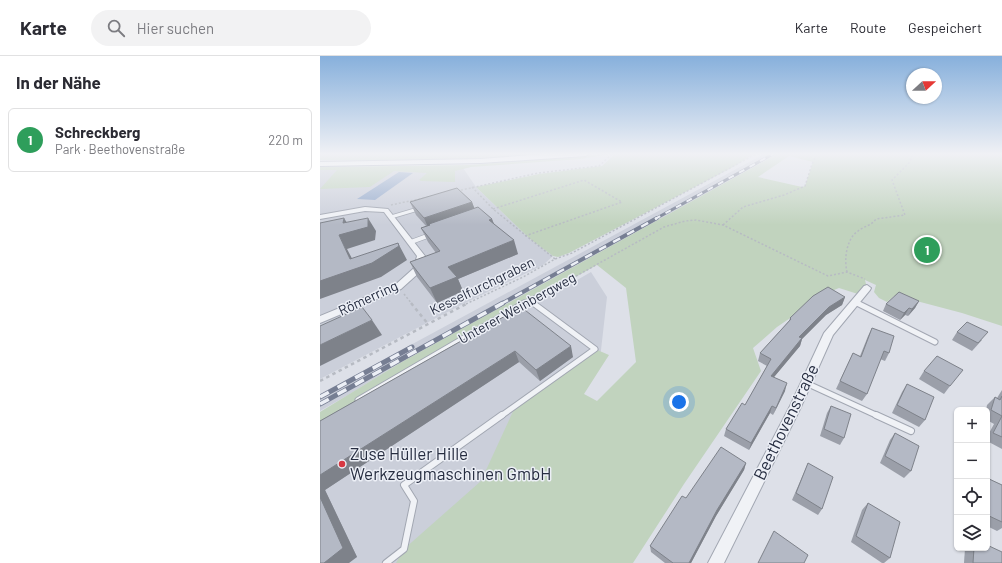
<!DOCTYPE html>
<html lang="de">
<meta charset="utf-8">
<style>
body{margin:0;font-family:Barlow,sans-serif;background:#f2f2f3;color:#2b2b33}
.controls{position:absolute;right:12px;bottom:12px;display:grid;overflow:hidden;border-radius:6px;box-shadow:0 1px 3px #0004}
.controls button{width:36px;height:36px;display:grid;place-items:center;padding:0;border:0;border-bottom:1px solid #e1e1e2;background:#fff;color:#2b2b33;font:20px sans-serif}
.compass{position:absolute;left:586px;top:12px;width:36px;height:36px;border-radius:50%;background:#fff;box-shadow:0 1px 3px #0004;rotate:69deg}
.you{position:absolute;left:359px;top:346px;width:14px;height:14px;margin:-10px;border:3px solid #fff;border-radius:50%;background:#1a73e8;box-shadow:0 0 0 6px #1a73e833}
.badge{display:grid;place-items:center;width:26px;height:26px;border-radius:50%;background:#d73842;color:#fff;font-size:13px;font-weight:700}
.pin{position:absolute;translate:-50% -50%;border:2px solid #fff;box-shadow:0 1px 4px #0006}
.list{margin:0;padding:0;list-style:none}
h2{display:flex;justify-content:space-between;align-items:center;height:52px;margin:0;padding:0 16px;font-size:17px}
h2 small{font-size:13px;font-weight:400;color:#7c7c81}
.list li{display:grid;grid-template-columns:26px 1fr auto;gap:12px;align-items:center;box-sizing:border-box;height:64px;margin:0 8px 8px;padding:0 8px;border:1px solid #e1e1e2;border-radius:6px}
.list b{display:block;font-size:15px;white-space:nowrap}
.list p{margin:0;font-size:13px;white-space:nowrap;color:#7c7c81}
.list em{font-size:13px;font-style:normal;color:#7c7c81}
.icon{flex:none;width:22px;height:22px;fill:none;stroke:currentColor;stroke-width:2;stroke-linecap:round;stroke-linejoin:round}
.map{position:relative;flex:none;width:682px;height:507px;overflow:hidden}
header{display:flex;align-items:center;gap:24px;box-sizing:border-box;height:56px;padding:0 20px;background:#fff;border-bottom:1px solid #e1e1e2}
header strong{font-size:19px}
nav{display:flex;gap:22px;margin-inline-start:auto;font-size:14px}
.search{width:280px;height:36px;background:#f2f2f3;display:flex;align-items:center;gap:10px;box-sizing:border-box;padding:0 14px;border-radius:22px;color:#7c7c81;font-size:15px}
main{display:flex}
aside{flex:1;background:#fff}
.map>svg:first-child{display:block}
.built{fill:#cbcfda}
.green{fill:#c1d3be;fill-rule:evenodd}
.water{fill:#95aacb}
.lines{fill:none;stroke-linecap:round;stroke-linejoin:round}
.lane-far3-casing{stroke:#a2a7b2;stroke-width:4.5}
.lane-far2-casing{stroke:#a2a7b2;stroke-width:5.5}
.lane-far1-casing{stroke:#a2a7b2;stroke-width:7}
.lane-casing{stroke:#a2a7b2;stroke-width:8}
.street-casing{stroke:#a2a7b2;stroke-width:2}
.primary-casing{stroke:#9ca3b4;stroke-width:2}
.path-far1{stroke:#b7bbc3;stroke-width:1.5;stroke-dasharray:2 2;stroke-linecap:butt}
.path{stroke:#b7bbc3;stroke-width:2.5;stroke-dasharray:3.5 3.5;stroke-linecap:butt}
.lane-far3{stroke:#f0f2f6;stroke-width:3}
.lane-far2{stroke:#f0f2f6;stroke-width:4}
.lane-far1{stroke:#f0f2f6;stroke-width:5}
.lane{stroke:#f0f2f6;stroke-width:6}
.street{fill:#f0f2f6;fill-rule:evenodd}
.primary{fill:#fff;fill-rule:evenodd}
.rail-far2-casing{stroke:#767e93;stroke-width:3}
.rail-far1-casing{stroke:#767e93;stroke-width:4}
.rail-casing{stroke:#767e93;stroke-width:5}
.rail-far2{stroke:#eceff6;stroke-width:2;stroke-dasharray:6;stroke-linecap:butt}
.rail-far1{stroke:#eceff6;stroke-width:2.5;stroke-dasharray:8;stroke-linecap:butt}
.rail{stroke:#eceff6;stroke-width:3.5;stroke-dasharray:10;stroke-linecap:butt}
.wall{fill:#9b9fa9}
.shaded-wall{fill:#7e828a}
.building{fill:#b4b9c5;stroke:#7e828a}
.poi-dot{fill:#d73842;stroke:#eceff6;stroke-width:1.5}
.labels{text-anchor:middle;stroke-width:3;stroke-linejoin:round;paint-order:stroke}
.street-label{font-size:14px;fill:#262d40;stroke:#eceff6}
.near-street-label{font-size:17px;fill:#262d40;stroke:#eceff6}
.near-poi-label{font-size:17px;fill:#262d40;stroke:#eceff6;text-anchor:start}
</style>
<header>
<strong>Karte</strong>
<div class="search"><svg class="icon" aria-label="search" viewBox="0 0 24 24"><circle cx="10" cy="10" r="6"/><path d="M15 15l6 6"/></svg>Hier suchen</div>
<nav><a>Karte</a><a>Route</a><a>Gespeichert</a></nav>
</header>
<main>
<aside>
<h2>In der Nähe<small></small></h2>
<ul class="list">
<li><span class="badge" style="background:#2e9e5b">1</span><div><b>Schreckberg</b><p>Park · Beethovenstraße</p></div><em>220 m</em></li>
</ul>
</aside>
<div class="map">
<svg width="682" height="507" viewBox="0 0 682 507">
<rect width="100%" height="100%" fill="#dde0e8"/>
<!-- built -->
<g class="built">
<path d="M444 98H457L80 307 28 339 0 355V338Z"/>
<path d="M143 112 156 131 210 183 233 200 223 209 141 249 0 323V113Z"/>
<path d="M271 216 287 241 280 303 238 330 288 507H0V372Z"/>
</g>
<!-- green -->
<g class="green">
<path d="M0 98H242C161 103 81 104 0 104Z"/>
<path d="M290 98 260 103 151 111 135 115V126L101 125 99 124 107 117 74 115 50 131 0 133 17 114H0V111L150 109Z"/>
<path d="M295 98H434L413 111 249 197 238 201 233 200 210 183 156 131 219 118 282 110Z"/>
<path d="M457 98H682V270L642 257 589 243 582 244 574 240 567 246 559 242 554 236 556 229 545 224 547 232 541 239 519 232 497 241 485 252 457 271 433 292 441 315 364 428 313 507H76L84 493 161 425 196 349 275 293 289 299 264 338 277 345 316 306 306 232 277 209 243 228 192 253 0 366V356L80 307ZM469 100 493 106 485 130 482 131 438 121Z"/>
</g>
<!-- water -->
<path class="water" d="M79 116 93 117 55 144 37 143Z"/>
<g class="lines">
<!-- lane-far3 casing -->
<g class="lane-far3-casing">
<path id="lane-far3" d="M71 161 98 153"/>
</g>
<!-- lane-far2 casing -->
<g class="lane-far2-casing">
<g id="lane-far2">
<path d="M91 186 110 179"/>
<path d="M210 245 214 248"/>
<path d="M535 246 539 248"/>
<path d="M202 248 243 228"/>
</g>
</g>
<!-- lane-far1 casing -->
<g class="lane-far1-casing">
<g id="lane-far1">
<path d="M537 247 615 286"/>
<path d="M486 327 558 360"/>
<path d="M38 344 204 247"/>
<path d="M181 360 275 293 213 247"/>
</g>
</g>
<!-- lane casing -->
<g class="lane-casing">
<g id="lane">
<path d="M556 359 591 375"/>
<path d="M66 507 84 493 94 445 84 429 182 359"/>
</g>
</g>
<!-- street casing -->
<g class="street-casing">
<g id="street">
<path d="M45 151 68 153 105 200 101 215 81 233 0 267V260L75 229 94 212 97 200 64 156 45 155 0 163V159Z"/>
<path d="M547 229 551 232 550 234 513 279 480 353 404 507H388L470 350 504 277 544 230Z"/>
</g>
</g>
<!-- primary casing -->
<g class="primary-casing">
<path id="primary" d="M224 98H269L265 100 160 107 0 110V106L160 103Z"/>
</g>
<!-- path-far1 -->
<g class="path-far1">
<path d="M152 131 173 153 235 203"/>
<path d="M137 135 218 117 279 110 292 98"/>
<path d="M71 149 113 140"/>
<path d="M173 153 264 124 302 146"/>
<path d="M403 169 423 151 464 139 485 130 492 108 497 98"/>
<path d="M205 180 302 146"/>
<path d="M527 216C524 204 526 183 538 175 544 170 551 170 556 163L585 159 572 124 590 106 593 98"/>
<path d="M249 224 344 171 365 165 376 164 403 169 508 220 527 216 545 223"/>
<path d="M84 238 92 248"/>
<path d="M146 248 203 221 235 203 252 197 436 98"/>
</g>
<!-- path -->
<g class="path">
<path d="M91 247 108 268"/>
<path d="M0 325 148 247"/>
</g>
<!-- lane-far3 -->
<use href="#lane-far3" class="lane-far3"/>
<!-- lane-far2 -->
<use href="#lane-far2" class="lane-far2"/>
<!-- lane-far1 -->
<use href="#lane-far1" class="lane-far1"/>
<!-- lane -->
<use href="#lane" class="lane"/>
<!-- street -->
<use href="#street" class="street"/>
<!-- primary -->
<use href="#primary" class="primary"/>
<!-- rail-far2 casing -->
<g class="rail-far2-casing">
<path id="rail-far2" d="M335 163 453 98"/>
</g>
<!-- rail-far1 casing -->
<g class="rail-far1-casing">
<path id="rail-far1" d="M181 248 337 162"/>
</g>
<!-- rail casing -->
<g class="rail-casing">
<g id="rail">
<path d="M0 341 92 291"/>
<path d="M0 348 183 247"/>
</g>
</g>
<!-- rail-far2 -->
<use href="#rail-far2" class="rail-far2"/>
<!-- rail-far1 -->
<use href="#rail-far1" class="rail-far1"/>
<!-- rail -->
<use href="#rail" class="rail"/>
</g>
<!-- wall -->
<g class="wall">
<path d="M90 146H152L154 152 172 163 174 168 198 198 138 223 143 235 117 247 97 221 90 206 116 197 108 186 101 172 106 170 96 159Z"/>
<path d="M525 241 522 249 506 259 482 283 480 290 454 321 465 335 453 359 450 357 429 394 404 380 406 373 425 349 447 310 438 305 440 297 469 265 470 262Z"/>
<path d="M599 245 595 252 588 260 585 259 580 264 563 255 566 248Z"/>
<path d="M201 251 253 301 220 325 199 306 5 434 37 501 0 507V365Z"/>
<path d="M552 272 569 297 565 305 560 303 547 338 542 345 516 333 533 297 540 300 548 280Z"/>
<path d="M637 276 662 284 652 295 632 284Z"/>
<path d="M604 315 630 330 624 338 599 323Z"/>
<path d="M587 328 605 364 599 371 572 357 582 336Z"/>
<path d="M682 334V393L667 385V381L674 368 667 364V354H666L667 349 675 341 677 342Z"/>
<path d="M511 350 524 382 520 389 500 380 507 357Z"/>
<path d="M575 377 591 415 584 422 560 407 570 384Z"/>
<path d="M426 407 424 414 396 460 371 507H345L331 496 330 490 366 442Z"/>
<path d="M488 407 502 453 498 459 472 444 485 414Z"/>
<path d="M667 422 682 429V472L677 475 667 470Z"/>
<path d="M548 447 570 502 564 507H562L531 486 542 454Z"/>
<path d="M645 492H667L682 507H644Z"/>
</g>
<!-- shaded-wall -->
<g class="shaded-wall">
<path d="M152 146 157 159 110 169 109 168 112 175 110 176 104 162Z"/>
<path d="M24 162 32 175 48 162 56 175 55 184 27 193 37 212 78 187 87 204 61 221 0 243V225L30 203 19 179Z"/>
<path d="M172 163 177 176 169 164Z"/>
<path d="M194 184 198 198 138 223 143 235 117 247 110 232 128 211Z"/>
<path d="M525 241 522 249 506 259 482 283 480 290 449 327 451 320 479 281 509 251Z"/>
<path d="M599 245 595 252 588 260 592 253Z"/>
<path d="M589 252 585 259 580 264 584 257Z"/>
<path d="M52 264 62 279 0 310V289Z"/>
<path d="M251 290 253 301 220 325 216 314Z"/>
<path d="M195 295 199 306 5 434 37 501 29 507H4L0 441V419Z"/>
<path d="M467 327 465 335 453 359 456 352Z"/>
<path d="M452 350 450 357 429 394 431 387Z"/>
<path d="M426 407 424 414 396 460 371 507H369L397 454Z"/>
</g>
<!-- building -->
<g class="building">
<path d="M137 132 152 146 104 162 90 146Z"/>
<path d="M158 151 172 163 169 164 194 184 128 211 137 221 110 232 90 206 120 195 101 172 110 169 109 168Z"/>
<path d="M24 162 23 167 48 162V171L19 179 30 203 78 187 79 190 52 207 0 225V167Z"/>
<path d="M508 231 525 241 509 251 479 281 482 282 451 320 467 327 456 352 452 350 431 387 406 373 422 347 425 349 451 303 440 297 471 263 470 262 493 240Z"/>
<path d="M579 236 599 245 592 253 589 252 584 257 566 248Z"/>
<path d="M42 251 52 264 0 289V270Z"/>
<path d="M201 251 251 290 216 314 195 295 0 419V365Z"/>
<path d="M647 266 668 276 658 287 637 276Z"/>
<path d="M552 272 574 280 569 297 564 295 547 338 520 325 533 297 541 301Z"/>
<path d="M617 300 643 314 630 330 604 315Z"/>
<path d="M587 328 614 341 605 364 577 349Z"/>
<path d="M682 340V381L673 377 682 360 671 354 675 341 680 344Z"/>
<path d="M511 350 531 358 524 382 504 373Z"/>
<path d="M575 377 599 390 591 415 565 400Z"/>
<path d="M401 391 426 407 397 454 369 507H353L330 490 362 440 366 442Z"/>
<path d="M488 407 513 421 502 453 476 437Z"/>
<path d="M667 422 682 429V466L667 459Z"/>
<path d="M0 441 23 492 4 507H0Z"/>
<path d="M548 447 580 466 570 502 536 480Z"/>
<path d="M454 475 488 499 484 507H438Z"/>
<path d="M667 489 682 496V507H653L654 492H667Z"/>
</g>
<!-- sky -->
<linearGradient id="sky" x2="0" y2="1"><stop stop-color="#87b0dc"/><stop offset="0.58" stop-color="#f0f1f5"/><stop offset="1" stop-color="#f0f1f5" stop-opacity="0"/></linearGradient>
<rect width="682" height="169" fill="url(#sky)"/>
<!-- markers -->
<circle class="poi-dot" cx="22" cy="408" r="4"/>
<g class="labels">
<!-- street labels -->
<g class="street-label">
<text transform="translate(162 230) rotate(-26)" y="5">Kesselfurchgraben</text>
<text transform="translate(48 242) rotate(-25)" y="5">Römerring</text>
<text transform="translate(197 252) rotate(-29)" y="5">Unterer Weinbergweg</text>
</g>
<!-- near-street labels -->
<g class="near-street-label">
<text transform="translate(466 366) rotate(-64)" y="6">Beethovenstraße</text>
</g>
<!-- near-poi labels -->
<g class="near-poi-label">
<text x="30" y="404">Zuse Hüller Hille<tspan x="30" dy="20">Werkzeugmaschinen GmbH</tspan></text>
</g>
</g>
</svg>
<div class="controls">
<button>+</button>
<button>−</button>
<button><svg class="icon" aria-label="locate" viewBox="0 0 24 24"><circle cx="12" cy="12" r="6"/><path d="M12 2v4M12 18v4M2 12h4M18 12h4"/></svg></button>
<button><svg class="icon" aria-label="layers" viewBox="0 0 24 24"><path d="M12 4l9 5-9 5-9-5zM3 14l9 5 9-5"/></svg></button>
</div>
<svg class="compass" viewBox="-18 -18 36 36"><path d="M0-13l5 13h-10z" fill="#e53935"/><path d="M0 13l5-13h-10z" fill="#7c7c81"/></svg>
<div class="you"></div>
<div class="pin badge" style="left:607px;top:194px;background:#2e9e5b">1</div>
</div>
</main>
